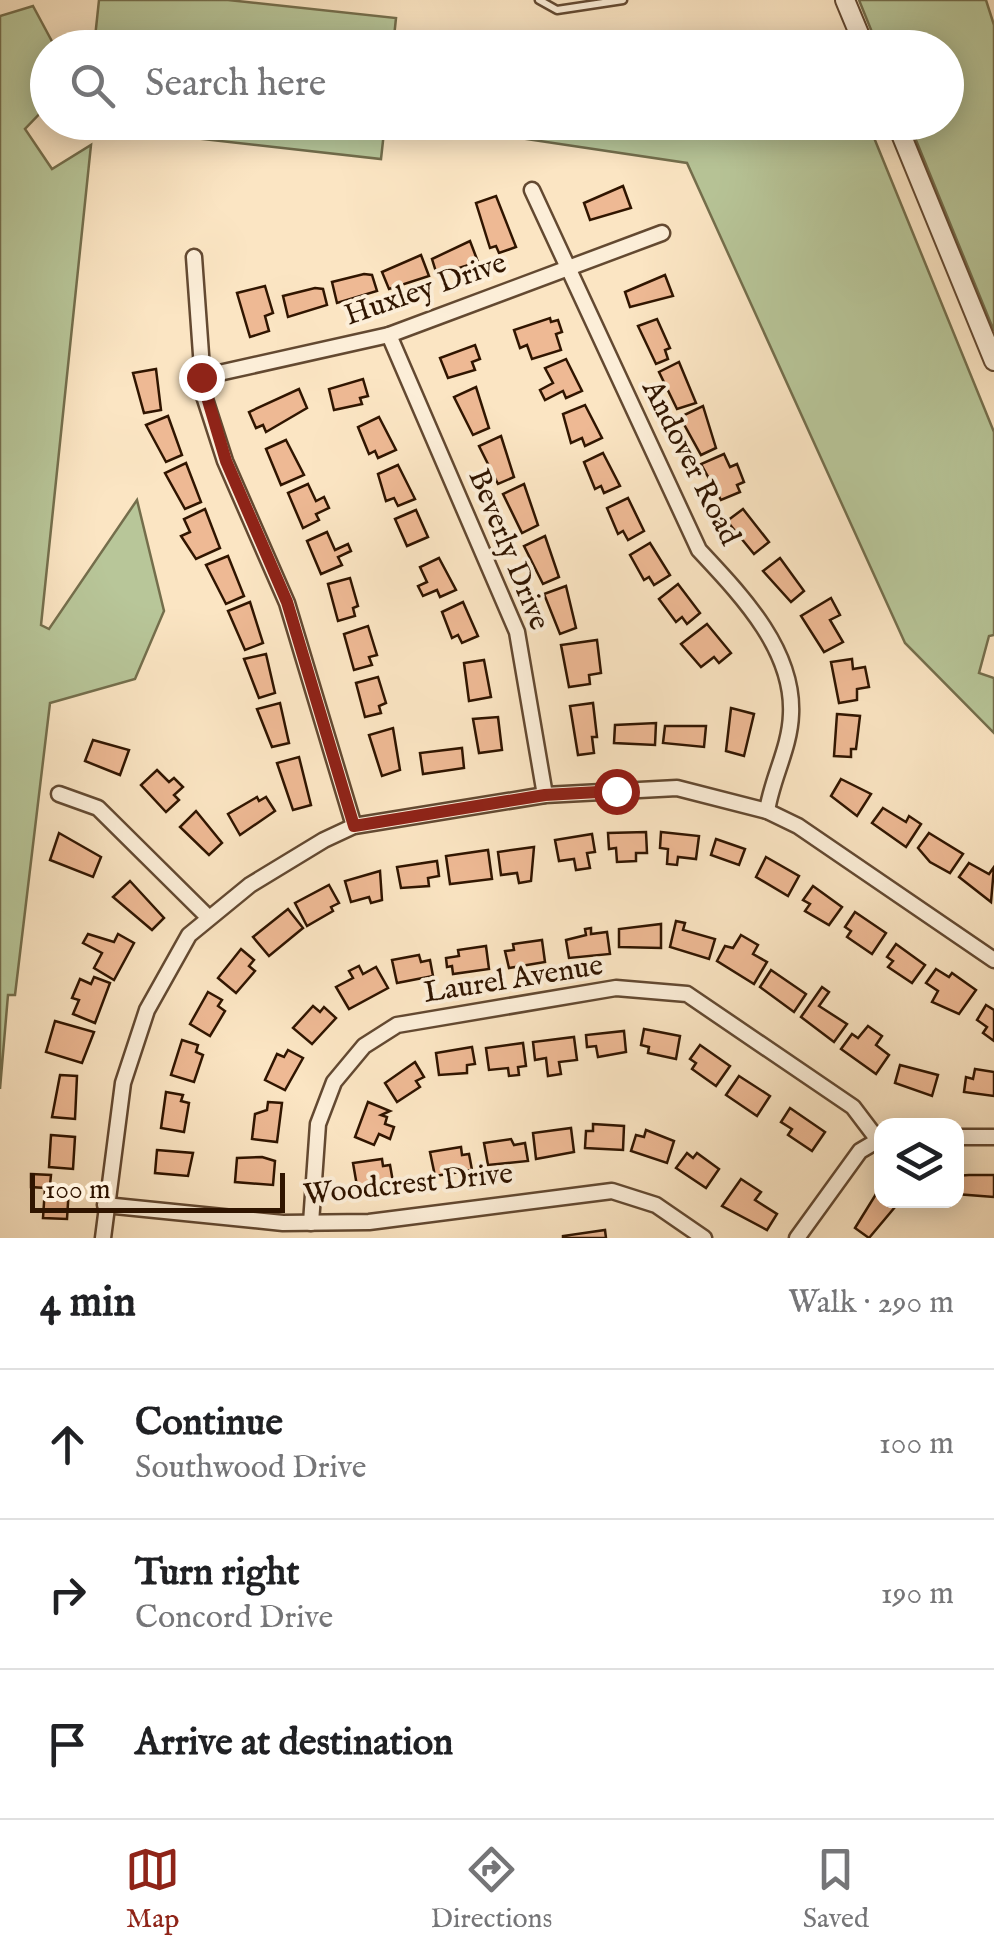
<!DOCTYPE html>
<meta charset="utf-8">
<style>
body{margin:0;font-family:"IM FELL English",serif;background:#f2f2f2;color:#202124}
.controls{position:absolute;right:30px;bottom:30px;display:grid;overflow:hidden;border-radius:20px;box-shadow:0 5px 25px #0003}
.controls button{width:90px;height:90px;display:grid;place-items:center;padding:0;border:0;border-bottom:2px solid #e0e0e0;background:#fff;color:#202124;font:50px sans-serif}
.scale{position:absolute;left:30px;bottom:25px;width:255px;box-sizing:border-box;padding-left:10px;border:5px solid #301500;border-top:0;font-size:28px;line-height:35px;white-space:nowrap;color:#301500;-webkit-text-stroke:8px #fceed8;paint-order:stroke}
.stop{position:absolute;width:30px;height:30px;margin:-22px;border:8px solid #8f2418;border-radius:50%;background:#fff}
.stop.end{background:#8f2418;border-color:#fff;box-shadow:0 2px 10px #0008}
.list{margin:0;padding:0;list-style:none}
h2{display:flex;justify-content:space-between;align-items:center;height:130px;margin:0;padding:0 40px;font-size:42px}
h2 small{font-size:32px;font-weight:400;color:#757577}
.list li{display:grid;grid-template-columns:65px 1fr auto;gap:30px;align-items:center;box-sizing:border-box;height:150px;padding:0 40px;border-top:2px solid #e0e0e0}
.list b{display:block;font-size:38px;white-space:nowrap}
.list p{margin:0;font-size:32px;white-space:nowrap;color:#757577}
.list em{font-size:32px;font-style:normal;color:#757577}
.icon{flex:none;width:55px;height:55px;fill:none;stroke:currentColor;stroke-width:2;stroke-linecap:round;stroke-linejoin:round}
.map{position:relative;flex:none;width:994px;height:1238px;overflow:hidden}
.search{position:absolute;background:#fff;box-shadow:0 5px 25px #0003;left:30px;right:30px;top:30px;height:110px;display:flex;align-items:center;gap:25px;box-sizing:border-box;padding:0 35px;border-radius:55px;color:#757577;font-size:38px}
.sheet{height:580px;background:#fff}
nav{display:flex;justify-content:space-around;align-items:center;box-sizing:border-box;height:140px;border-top:2px solid #e0e0e0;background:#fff;font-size:28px;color:#757577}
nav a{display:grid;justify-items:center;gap:5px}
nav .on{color:#8f2418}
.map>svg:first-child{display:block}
.green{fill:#b8c699;stroke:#746e4c;stroke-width:2.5}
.building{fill:#eeb994;stroke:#301500;stroke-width:2.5}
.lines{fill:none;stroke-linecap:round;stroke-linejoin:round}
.service-casing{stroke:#634931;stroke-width:11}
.minor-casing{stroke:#634931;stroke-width:19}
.tertiary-casing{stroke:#634931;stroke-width:22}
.service{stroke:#fceed8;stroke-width:6}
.minor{stroke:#fceed8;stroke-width:14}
.tertiary{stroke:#fceed8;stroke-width:18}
.route{stroke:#8f2418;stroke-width:12}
.labels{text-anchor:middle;stroke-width:8;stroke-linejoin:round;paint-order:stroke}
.street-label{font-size:30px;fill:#301500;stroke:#fceed8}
</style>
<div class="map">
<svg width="994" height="1238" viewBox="0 0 994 1238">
<rect width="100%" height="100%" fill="#fbe5c3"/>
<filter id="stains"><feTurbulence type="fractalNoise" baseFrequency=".002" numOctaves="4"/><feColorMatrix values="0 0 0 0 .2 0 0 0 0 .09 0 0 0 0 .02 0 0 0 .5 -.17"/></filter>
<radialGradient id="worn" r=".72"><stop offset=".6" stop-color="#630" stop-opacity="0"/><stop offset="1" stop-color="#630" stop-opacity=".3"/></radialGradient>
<!-- green -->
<g class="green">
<path d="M99 0H228L396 18 393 47H94Z"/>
<path d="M859 0H986L994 25V331L909 123 946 122V48L878 47Z"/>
<path d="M33 6 55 47 48 48 47 106 25 129 52 169 91 145 41 625 49 629 137 500 164 611 135 679 50 703 15 995H8L0 1089V16Z"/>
<path d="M832 36 837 47H468V42Z"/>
<path d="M461 122 868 123 994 432V635L989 636 979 673 994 678V733L905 643 687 163 460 129Z"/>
<path d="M86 123 385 122V123L381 159 86 126Z"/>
</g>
<!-- building -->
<g class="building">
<path d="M623 186 631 208 590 220 584 203Z"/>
<path d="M496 196 516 247 499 253 496 246 490 248 476 203Z"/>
<path d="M470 241 478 262 437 275 432 259Z"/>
<path d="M421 255 429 276 389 289 382 272Z"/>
<path d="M364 274 372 275 377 291 337 303 332 282Z"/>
<path d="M665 275 673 296 630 307 625 292Z"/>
<path d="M265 286 273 313 265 316 269 331 250 337 237 293Z"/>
<path d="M315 288 323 289 327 305 288 317 283 296Z"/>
<path d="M550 318 551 322 558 320 562 332 556 334 561 350 532 359 527 345 520 348 514 330Z"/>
<path d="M657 319 670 348 665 350 668 359 656 364 638 326Z"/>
<path d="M475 345 480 359 472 362 475 370 448 378 440 358Z"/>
<path d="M566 359 582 391 566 398 563 391 545 400 540 390 553 383 545 368Z"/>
<path d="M679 362 696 403 677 409 659 372Z"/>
<path d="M156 369 161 410 144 413 133 373Z"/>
<path d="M363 379 368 396 360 398 362 404 334 410 329 389Z"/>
<path d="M476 387 489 428 473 435 454 397Z"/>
<path d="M299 389 307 408 266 432 263 425 256 428 249 412Z"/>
<path d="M585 405 602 438 585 446 582 438 571 443 563 414Z"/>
<path d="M703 406 716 448 701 455 680 417Z"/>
<path d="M168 416 182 455 166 462 146 425Z"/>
<path d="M379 417 396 450 378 458 375 451 369 454 358 427Z"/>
<path d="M501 436 514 477 498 484 479 446Z"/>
<path d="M286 440 304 475 281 485 266 449Z"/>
<path d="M603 453 620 486 604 493 601 486 595 489 584 462Z"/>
<path d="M724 454 730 467 737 464 744 482 737 485 740 492 721 500 701 464Z"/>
<path d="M186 463 201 502 185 509 165 473Z"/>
<path d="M398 465 415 499 398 506 394 498 386 501 378 474Z"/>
<path d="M308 484 316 501 324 497 329 508 316 514 319 520 303 528 288 493Z"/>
<path d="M524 484 538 525 522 533 503 494Z"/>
<path d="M628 498 644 531 628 540 623 531 618 534 607 508Z"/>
<path d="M205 509 220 548 196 559 181 536 190 532 184 519Z"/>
<path d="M743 509 769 542 754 554 727 521Z"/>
<path d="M416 510 428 537 407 546 395 519Z"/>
<path d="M327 532 335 550 348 544 351 551 338 557 342 565 321 574 307 541Z"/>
<path d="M545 536 559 577 543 584 524 546Z"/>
<path d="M650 543 670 575 654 585 649 577 644 580 630 555Z"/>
<path d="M228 556 244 596 226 604 206 565Z"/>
<path d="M439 558 456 590 440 597 437 590 423 596 418 586 427 582 420 567Z"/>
<path d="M780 558 804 591 791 602 763 571Z"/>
<path d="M350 578 358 606 353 608 355 616 338 621 328 584Z"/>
<path d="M678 584 700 613 687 624 682 617 676 622 659 599Z"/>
<path d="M566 586 576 628 560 634 544 594Z"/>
<path d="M831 598 840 615 830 620 843 642 824 652 801 616Z"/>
<path d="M250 602 263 643 245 650 228 611Z"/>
<path d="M463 602 478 636 462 643 458 635 452 638 442 612Z"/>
<path d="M707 624 731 653 719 663 714 657 701 667 681 644Z"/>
<path d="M368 626 377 655 369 657 372 665 354 670 344 634Z"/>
<path d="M597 640 601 673 589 675 590 684 569 687 561 645Z"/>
<path d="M266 654 275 693 259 698 244 659Z"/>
<path d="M852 659 853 669 865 667 869 687 857 689V700L839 703 831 662Z"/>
<path d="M484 660 491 697 469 701 464 663Z"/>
<path d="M378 677 386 703 379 706 381 713 365 717 356 683Z"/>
<path d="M280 703 289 743 272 747 257 709Z"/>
<path d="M593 703 597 737H592L594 753 578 755 570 706Z"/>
<path d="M731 708 754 714 744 756 726 751Z"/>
<path d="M837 714 860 716 856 749H851V757L834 756Z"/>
<path d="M498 717 502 750 479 753 473 719Z"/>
<path d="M656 723 655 745 614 743 615 725Z"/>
<path d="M665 726H706L704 747 663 743Z"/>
<path d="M393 728 400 770 382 776 369 735Z"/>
<path d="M93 740 129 750 120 775 85 761Z"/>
<path d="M462 748 464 768 423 774 420 753Z"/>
<path d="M299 757 311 805 293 810 277 763Z"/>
<path d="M157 770 169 782 174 778 183 787 174 795 179 800 166 812 141 785Z"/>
<path d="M841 779 871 794 857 816 831 796Z"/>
<path d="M257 797 259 801 266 797 275 811 240 835 228 814Z"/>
<path d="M883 808 906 822 909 816 921 824 906 847 872 823Z"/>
<path d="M196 811 222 843 209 855 180 827Z"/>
<path d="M646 832 647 853H636V861L617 862 616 848 609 849 608 833Z"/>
<path d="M661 832 699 836 696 859 678 857 677 865 667 864 668 849 660 848Z"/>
<path d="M59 833 101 857 93 877 50 860Z"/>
<path d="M929 833 963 854 950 873 930 862 918 848Z"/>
<path d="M592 834 595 852 587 853 590 868 576 870 574 859 559 861 555 840Z"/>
<path d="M716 839 745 849 739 865 711 855Z"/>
<path d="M534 847 531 881 519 883 517 873 501 875 498 852Z"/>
<path d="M488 850 492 879 450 884 446 856Z"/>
<path d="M766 857 799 876 788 896 756 877Z"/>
<path d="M437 861 439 876 428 878 429 886 401 888 397 867Z"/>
<path d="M969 863 989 874 994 867 991 902 959 877Z"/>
<path d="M380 871 382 900 371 903 369 897 351 902 345 881Z"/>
<path d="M130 881 164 918 152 930 113 897Z"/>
<path d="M329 885 339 903 331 907 333 911 307 926 295 903Z"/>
<path d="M813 886 842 907 829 925 805 911 810 904 803 900Z"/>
<path d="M288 909 303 928 269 956 253 937Z"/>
<path d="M855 912 886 933 872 954 847 937 851 931 845 927Z"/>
<path d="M676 921 685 923 683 930 715 939 709 959 670 947Z"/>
<path d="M661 924V948L619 947V929Z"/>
<path d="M591 928V934L607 932 610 954 569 958 566 940 586 935 585 929Z"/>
<path d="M88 934 114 942 118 934 134 943 114 980 94 968 102 953 83 943Z"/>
<path d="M741 935 758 945 753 954 767 962 754 984 717 961 725 946 733 948Z"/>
<path d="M542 940 545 962 509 968 505 951 514 950 513 944Z"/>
<path d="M896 944 925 965 912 983 888 967 893 961 887 957Z"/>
<path d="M486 946 489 969 453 974 452 966 447 967 446 958 459 956 458 950Z"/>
<path d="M241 949 254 960 249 966 255 971 236 993 218 978Z"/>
<path d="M419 955 421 962 430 960 433 976 397 983 392 960Z"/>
<path d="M359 966 363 974 376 967 388 988 349 1009 336 987 353 978 349 971Z"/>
<path d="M936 969 949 977 952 973 976 990 959 1014 932 1002 938 991 926 983Z"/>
<path d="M771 970 806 994 794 1012 760 987Z"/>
<path d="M94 977 110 983 95 1023 73 1014 79 1000 72 998 80 979 91 984Z"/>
<path d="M822 987 829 992 819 1006 847 1024 834 1042 801 1017Z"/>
<path d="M208 992 222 1000 218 1006 225 1011 210 1036 190 1024Z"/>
<path d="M986 1005 994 1010V1041L983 1033 987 1027 977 1020Z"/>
<path d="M313 1006 320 1012 324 1007 336 1018 312 1044 293 1028Z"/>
<path d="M55 1021 94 1032 82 1063 46 1052Z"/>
<path d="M868 1026 882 1036 876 1045 889 1055 876 1074 841 1049 852 1034 858 1038Z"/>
<path d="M644 1029 680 1036 676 1059 648 1053 649 1047 641 1045Z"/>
<path d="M624 1031 626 1052 598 1057 596 1046 587 1047 586 1035Z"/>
<path d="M574 1037 577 1060 559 1062 561 1074 548 1076 546 1058 535 1060 533 1042Z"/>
<path d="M182 1040 198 1045 196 1052 203 1055 194 1082 171 1075Z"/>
<path d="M523 1043 526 1066 518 1067 519 1075 509 1076 508 1068 489 1070 486 1048Z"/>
<path d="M700 1045 730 1066 716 1086 692 1069 696 1063 690 1059Z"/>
<path d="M472 1047 475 1064 467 1065V1073L439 1075 436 1053Z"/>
<path d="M288 1050 303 1058 285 1090 265 1080 277 1054 284 1057Z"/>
<path d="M415 1062 424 1077 416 1081 420 1087 397 1102 385 1083Z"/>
<path d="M900 1065 938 1075 932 1096 895 1083Z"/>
<path d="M975 1069 994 1072V1096L964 1092 966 1077 973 1079Z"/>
<path d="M60 1075 77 1076 75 1119 52 1117Z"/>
<path d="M739 1076 770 1096 757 1116 726 1095Z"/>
<path d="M166 1092 183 1095 181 1101 189 1103 184 1132 161 1128Z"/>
<path d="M268 1102 282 1103 277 1142 252 1139 255 1114 267 1110Z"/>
<path d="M368 1102 390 1111 381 1115 387 1117 385 1124 394 1127 390 1139 379 1134 374 1145 355 1137Z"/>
<path d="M790 1108 825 1132 812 1151 788 1135 792 1129 781 1122Z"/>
<path d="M593 1124 624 1126 623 1150 585 1148 586 1131H593Z"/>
<path d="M571 1128 574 1152 536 1159 533 1133Z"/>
<path d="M646 1130 674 1141 667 1163 631 1151 636 1135 644 1137Z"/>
<path d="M51 1135 75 1137 73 1169 49 1167Z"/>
<path d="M511 1139 514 1145 525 1143 528 1161 488 1165 484 1143Z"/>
<path d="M461 1147 462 1155 469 1154 472 1170 435 1176 430 1152Z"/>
<path d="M157 1150 193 1153 188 1176 155 1173Z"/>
<path d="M687 1153 693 1158 697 1153 719 1169 706 1188 676 1168Z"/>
<path d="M262 1157 275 1161 273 1185 235 1182 237 1158Z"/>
<path d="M382 1159 383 1166 390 1165 393 1182 357 1186 353 1163Z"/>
<path d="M31 1174 51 1175 50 1185 69 1187 67 1219 43 1218 45 1188 31 1187Z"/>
<path d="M969 1175H994V1197L956 1194V1176Z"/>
<path d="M741 1179 761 1192 755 1200 777 1214 767 1230 722 1206Z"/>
<path d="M876 1194 895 1207 869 1238 855 1228Z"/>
<path d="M605 1230 606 1238H563V1236Z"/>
</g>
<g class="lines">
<!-- service casing -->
<g class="service-casing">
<path id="service" d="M539 0 557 10 623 0"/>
</g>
<!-- minor casing -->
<g class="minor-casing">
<g id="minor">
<path d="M532 190 699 550C740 594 794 649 791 714 790 748 772 778 767 811"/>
<path d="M194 257 204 396 225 461 287 603 354 826"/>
<path d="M389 335 517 632 545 795"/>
<path d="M201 377 389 335 662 233"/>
<path d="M59 794 98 808 207 916"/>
<path d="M956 1137H994"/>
<path d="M105 1205 283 1223 369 1222 612 1191 656 1205 704 1238"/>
<path d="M311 1223 318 1124 334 1082 364 1046 397 1025 616 988 687 994 853 1107 878 1140"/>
<path d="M103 1238 123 1083 147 1010 189 935 250 885 324 840 354 826 545 795 677 788 767 811 798 826 994 960"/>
<path d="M797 1238 860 1151 882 1138"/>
</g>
</g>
<!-- tertiary casing -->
<g class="tertiary-casing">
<g id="tertiary">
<path d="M845 0 865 48"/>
<path d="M896 122 994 361"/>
</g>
</g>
<!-- service -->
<use href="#service" class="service"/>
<!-- minor -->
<use href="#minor" class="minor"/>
<!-- tertiary -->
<use href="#tertiary" class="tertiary"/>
</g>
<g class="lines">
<!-- route -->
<path class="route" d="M201 377 226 461 287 602 354 826 545 795 616 791"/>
</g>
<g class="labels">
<!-- street labels -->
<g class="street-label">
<text transform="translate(425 288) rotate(-19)" y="10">Huxley Drive</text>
<text transform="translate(692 462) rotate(63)" y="10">Andover Road</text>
<text transform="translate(510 549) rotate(68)" y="10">Beverly Drive</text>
<text transform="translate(513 978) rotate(-9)" y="10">Laurel Avenue</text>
<text transform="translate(408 1183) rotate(-6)" y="10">Woodcrest Drive</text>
</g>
</g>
<rect width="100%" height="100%" filter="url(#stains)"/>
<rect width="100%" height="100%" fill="url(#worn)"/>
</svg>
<div class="controls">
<button><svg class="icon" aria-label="layers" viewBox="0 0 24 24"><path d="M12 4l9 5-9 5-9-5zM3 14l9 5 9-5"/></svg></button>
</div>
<div class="scale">100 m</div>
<div class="stop" style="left:616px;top:791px"></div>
<div class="stop end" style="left:201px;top:377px"></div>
<div class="search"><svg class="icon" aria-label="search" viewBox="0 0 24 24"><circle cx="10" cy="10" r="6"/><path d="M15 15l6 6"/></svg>Search here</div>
</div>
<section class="sheet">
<h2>4 min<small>Walk · 290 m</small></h2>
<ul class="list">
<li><svg class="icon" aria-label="ahead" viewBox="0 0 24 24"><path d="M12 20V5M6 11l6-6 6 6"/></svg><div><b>Continue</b><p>Southwood Drive</p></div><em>100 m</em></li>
<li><svg class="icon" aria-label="right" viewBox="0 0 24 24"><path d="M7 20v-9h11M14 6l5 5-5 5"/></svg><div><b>Turn right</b><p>Concord Drive</p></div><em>190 m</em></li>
<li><svg class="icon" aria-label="arrive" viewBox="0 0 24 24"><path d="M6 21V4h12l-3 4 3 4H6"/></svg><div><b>Arrive at destination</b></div></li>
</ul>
</section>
<nav>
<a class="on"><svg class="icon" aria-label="map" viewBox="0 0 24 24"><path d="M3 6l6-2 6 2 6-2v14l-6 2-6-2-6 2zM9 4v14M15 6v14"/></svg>Map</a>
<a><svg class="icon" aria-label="directions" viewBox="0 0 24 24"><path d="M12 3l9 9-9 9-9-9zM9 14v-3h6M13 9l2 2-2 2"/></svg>Directions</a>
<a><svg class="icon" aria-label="saved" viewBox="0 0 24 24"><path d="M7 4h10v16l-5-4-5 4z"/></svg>Saved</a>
</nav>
